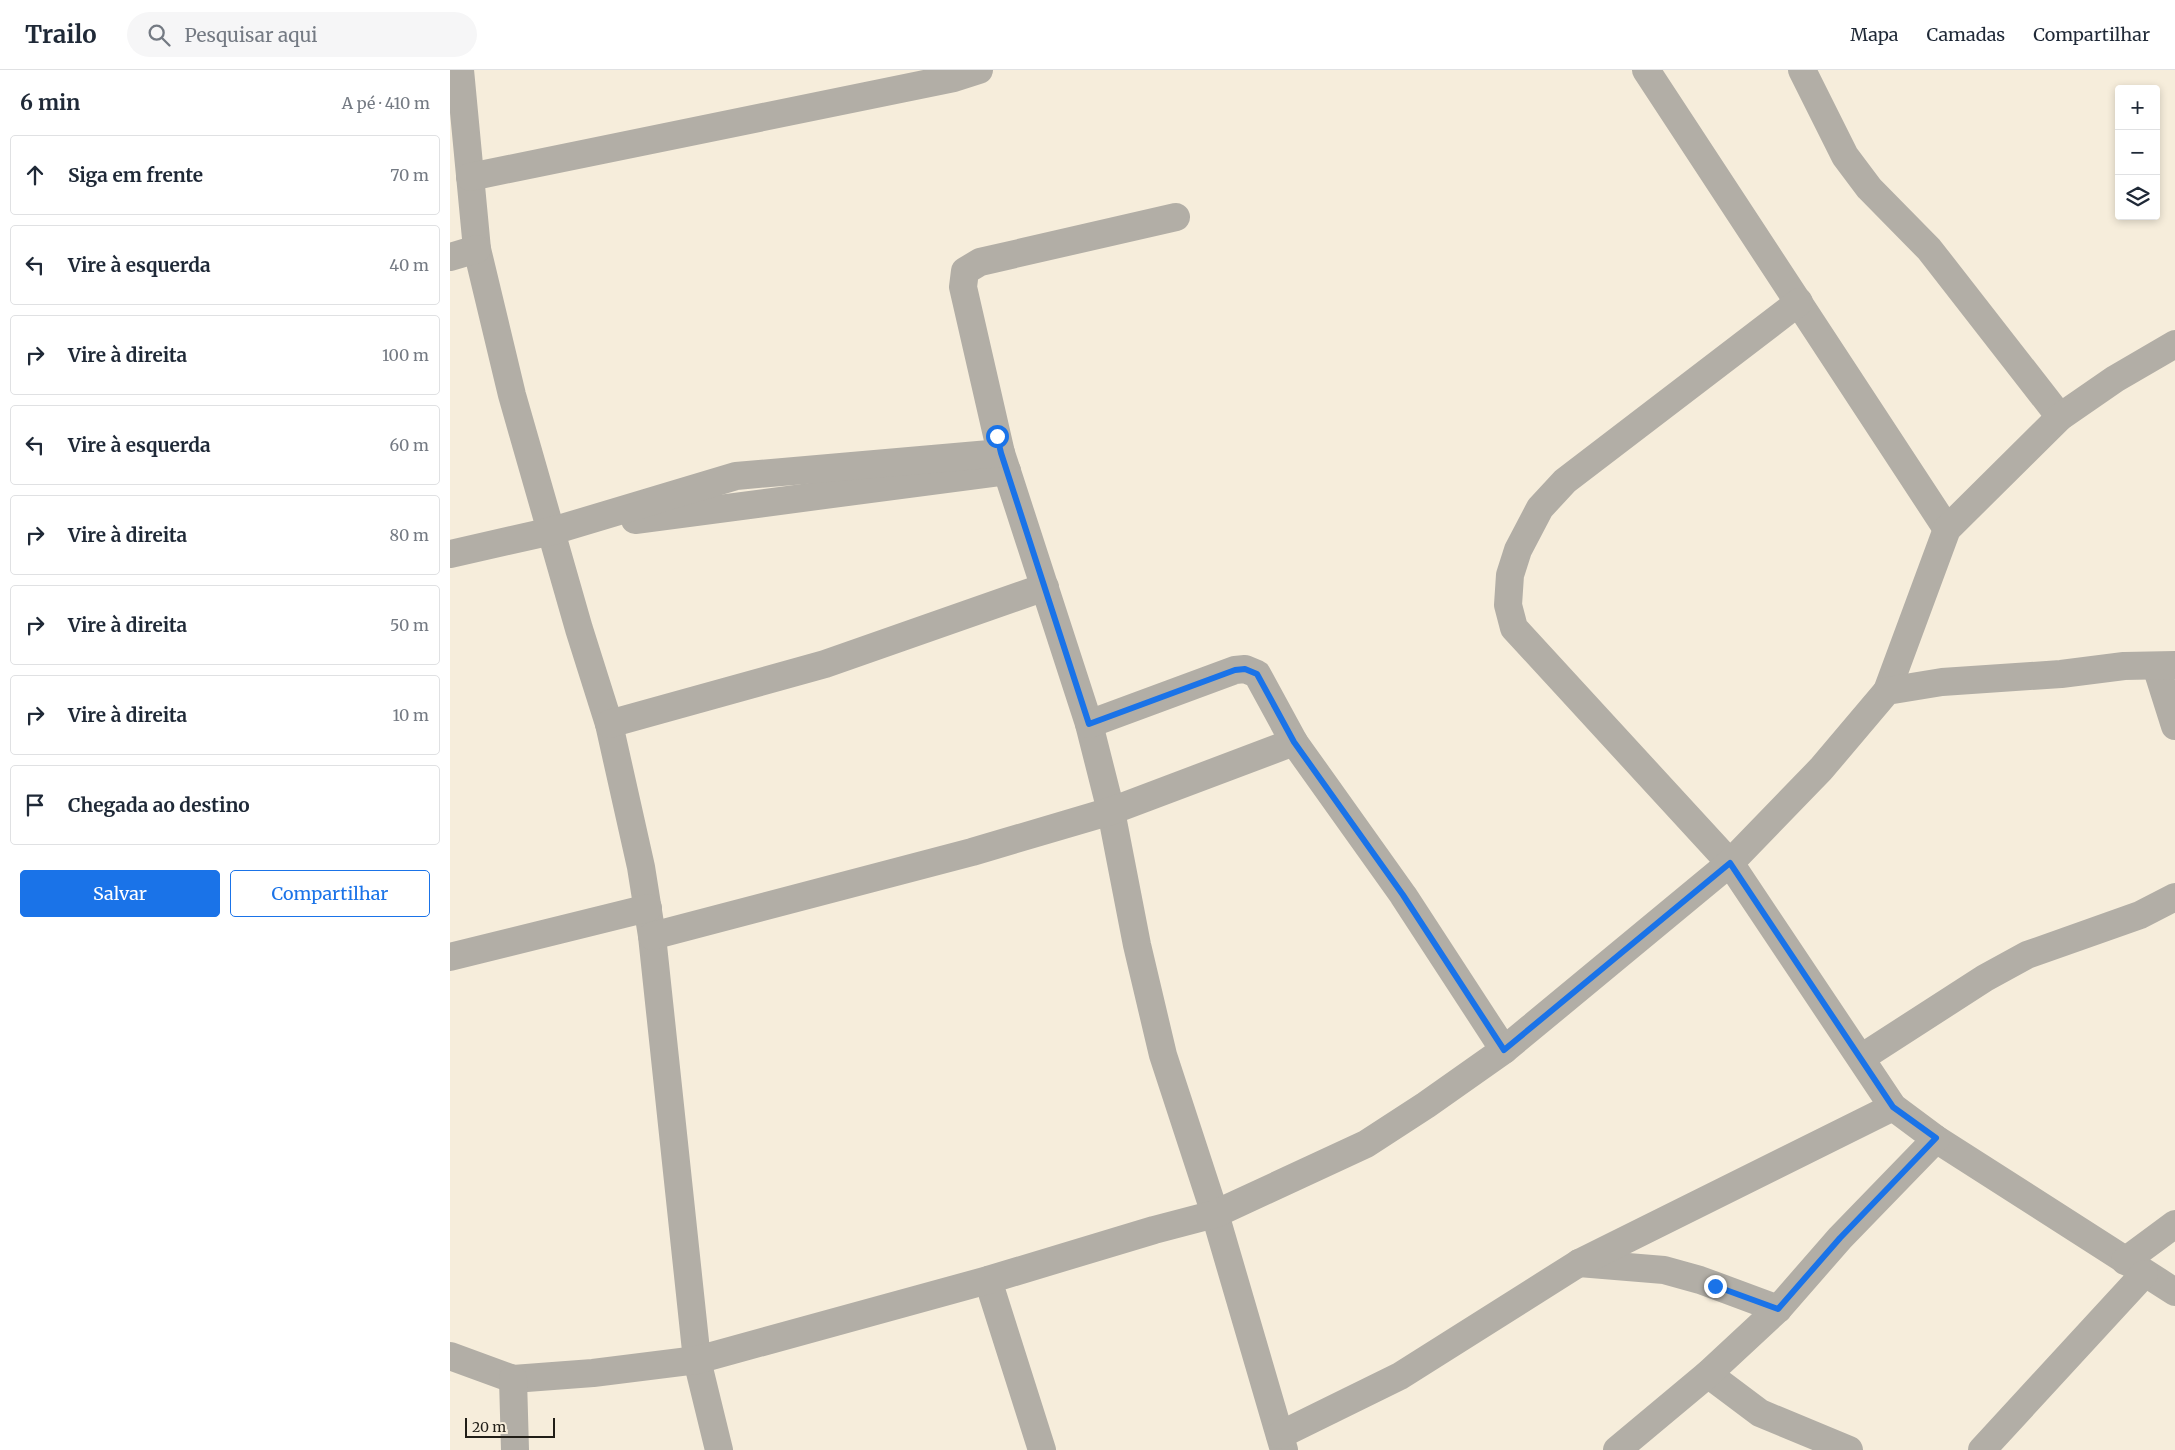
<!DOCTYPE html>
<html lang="pt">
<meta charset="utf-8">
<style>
body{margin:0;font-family:Merriweather,serif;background:#f6f6f7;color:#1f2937}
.controls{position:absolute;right:15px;top:15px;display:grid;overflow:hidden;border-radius:5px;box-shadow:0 2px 8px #0003}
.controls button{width:45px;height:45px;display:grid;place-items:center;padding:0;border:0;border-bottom:1px solid #e0e1e3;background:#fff;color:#1f2937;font:25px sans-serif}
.scale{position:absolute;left:15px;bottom:12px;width:90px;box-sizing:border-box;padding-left:5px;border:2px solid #211e17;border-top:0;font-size:14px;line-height:18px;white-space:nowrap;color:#211e17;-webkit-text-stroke:4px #f6eddb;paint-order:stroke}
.stop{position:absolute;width:15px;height:15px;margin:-11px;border:4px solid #1a73e8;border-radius:50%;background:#fff}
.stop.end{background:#1a73e8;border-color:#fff;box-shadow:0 1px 5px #0008}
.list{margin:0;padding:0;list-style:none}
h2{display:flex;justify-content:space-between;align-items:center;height:65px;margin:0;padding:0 20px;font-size:21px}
h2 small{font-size:16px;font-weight:400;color:#747a83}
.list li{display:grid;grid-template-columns:32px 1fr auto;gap:15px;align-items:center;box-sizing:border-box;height:80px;margin:0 10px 10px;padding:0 10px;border:1px solid #e0e1e3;border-radius:5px}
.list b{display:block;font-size:19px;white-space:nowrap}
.list em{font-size:16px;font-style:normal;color:#747a83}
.actions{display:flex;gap:10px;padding:15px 20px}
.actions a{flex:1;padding:11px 0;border:1px solid #1a73e8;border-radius:5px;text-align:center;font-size:18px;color:#1a73e8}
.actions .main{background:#1a73e8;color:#fff}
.icon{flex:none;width:28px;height:28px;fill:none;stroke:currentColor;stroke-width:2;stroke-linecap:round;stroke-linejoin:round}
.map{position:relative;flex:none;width:1725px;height:1380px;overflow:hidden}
header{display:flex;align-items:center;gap:30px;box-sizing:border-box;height:70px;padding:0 25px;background:#fff;border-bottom:1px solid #e0e1e3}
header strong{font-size:24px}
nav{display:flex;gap:28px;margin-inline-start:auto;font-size:18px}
.search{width:350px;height:45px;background:#f6f6f7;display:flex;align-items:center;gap:12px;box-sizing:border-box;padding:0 18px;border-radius:28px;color:#747a83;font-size:19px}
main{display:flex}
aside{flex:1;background:#fff}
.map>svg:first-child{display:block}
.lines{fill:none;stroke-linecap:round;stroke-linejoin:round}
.minor{stroke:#b2aea6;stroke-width:28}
.route{stroke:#1a73e8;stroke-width:6}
</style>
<header>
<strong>Trailo</strong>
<div class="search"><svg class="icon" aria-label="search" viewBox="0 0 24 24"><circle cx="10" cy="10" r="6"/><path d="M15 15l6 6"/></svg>Pesquisar aqui</div>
<nav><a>Mapa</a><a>Camadas</a><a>Compartilhar</a></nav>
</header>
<main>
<aside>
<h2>6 min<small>A pé · 410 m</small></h2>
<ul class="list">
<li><svg class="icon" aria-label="ahead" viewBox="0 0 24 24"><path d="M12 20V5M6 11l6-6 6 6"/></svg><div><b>Siga em frente</b></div><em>70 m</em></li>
<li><svg class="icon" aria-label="left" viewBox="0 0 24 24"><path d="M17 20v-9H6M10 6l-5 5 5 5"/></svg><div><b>Vire à esquerda</b></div><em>40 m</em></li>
<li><svg class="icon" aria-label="right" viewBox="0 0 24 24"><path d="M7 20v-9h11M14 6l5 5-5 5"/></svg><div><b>Vire à direita</b></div><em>100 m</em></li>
<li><svg class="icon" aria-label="left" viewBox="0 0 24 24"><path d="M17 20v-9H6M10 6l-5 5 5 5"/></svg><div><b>Vire à esquerda</b></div><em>60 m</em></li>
<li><svg class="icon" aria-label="right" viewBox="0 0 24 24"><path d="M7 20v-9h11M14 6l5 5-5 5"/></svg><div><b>Vire à direita</b></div><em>80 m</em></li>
<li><svg class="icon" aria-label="right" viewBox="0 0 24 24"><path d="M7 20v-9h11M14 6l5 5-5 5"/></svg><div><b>Vire à direita</b></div><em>50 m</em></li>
<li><svg class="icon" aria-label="right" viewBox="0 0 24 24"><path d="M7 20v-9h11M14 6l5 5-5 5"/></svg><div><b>Vire à direita</b></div><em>10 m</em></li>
<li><svg class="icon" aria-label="arrive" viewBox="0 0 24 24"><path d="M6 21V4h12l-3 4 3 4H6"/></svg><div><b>Chegada ao destino</b></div></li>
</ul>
<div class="actions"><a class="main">Salvar</a><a>Compartilhar</a></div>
</aside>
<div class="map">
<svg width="1725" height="1380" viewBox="0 0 1725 1380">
<rect width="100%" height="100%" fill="#f6eddb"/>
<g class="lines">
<!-- minor -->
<g class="minor">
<path d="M10 0 27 179 62 325 129 559 159 654 191 797 202 866 247 1290 269 1380"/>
<path d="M1196 0 1497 459"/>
<path d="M1352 0 1395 86 1419 118 1479 179 1610 347"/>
<path d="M20 107 504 8 529 0"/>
<path d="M726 147 530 192 515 201 513 217 551 383 639 654 661 741 687 875 713 985 765 1144 834 1380"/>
<path d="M0 187 27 179"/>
<path d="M1349 232 1115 411 1090 438 1068 480 1060 505 1058 535 1064 558 1280 793 1443 1037 1486 1069 1725 1222"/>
<path d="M185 450 557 401"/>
<path d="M0 484 102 461 286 406 551 383"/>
<path d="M1706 596 1725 656"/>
<path d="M1437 621 1497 459 1610 347 1665 309 1725 274"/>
<path d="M159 654 375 594 595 517"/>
<path d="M639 654 785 600 795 599 807 604 844 672 953 825 1054 980"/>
<path d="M202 866 522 782 661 741 844 672"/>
<path d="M0 887 198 838"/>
<path d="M1411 988 1535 908 1577 885 1690 845 1725 827"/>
<path d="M1675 1191 1725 1154"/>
<path d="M1129 1193 1214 1200 1250 1210 1328 1239"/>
<path d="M538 1210 592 1380"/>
<path d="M0 1286 63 1309 143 1303 247 1290 538 1210 704 1160 765 1144 916 1074 976 1035 1054 980 1280 793 1371 699 1437 621 1492 612 1611 604 1674 596 1725 595"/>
<path d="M1258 1304 1310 1343 1399 1380"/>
<path d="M63 1309 65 1380"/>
<path d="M830 1365 950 1306 1129 1193 1443 1037"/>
<path d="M1167 1380 1258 1304 1328 1239 1390 1168 1486 1069"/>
<path d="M1532 1380 1694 1204"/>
</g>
</g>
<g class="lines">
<!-- route -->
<path class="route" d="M547 366 551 383 639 654 785 600 795 599 807 604 844 672 953 825 1054 980 1280 793 1443 1037 1486 1068 1390 1168 1328 1239 1265 1216"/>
</g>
</svg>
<div class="controls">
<button>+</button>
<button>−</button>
<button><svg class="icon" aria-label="layers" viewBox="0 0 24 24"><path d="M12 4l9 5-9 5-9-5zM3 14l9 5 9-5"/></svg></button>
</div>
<div class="scale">20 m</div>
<div class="stop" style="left:547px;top:366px"></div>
<div class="stop end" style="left:1265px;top:1216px"></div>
</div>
</main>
